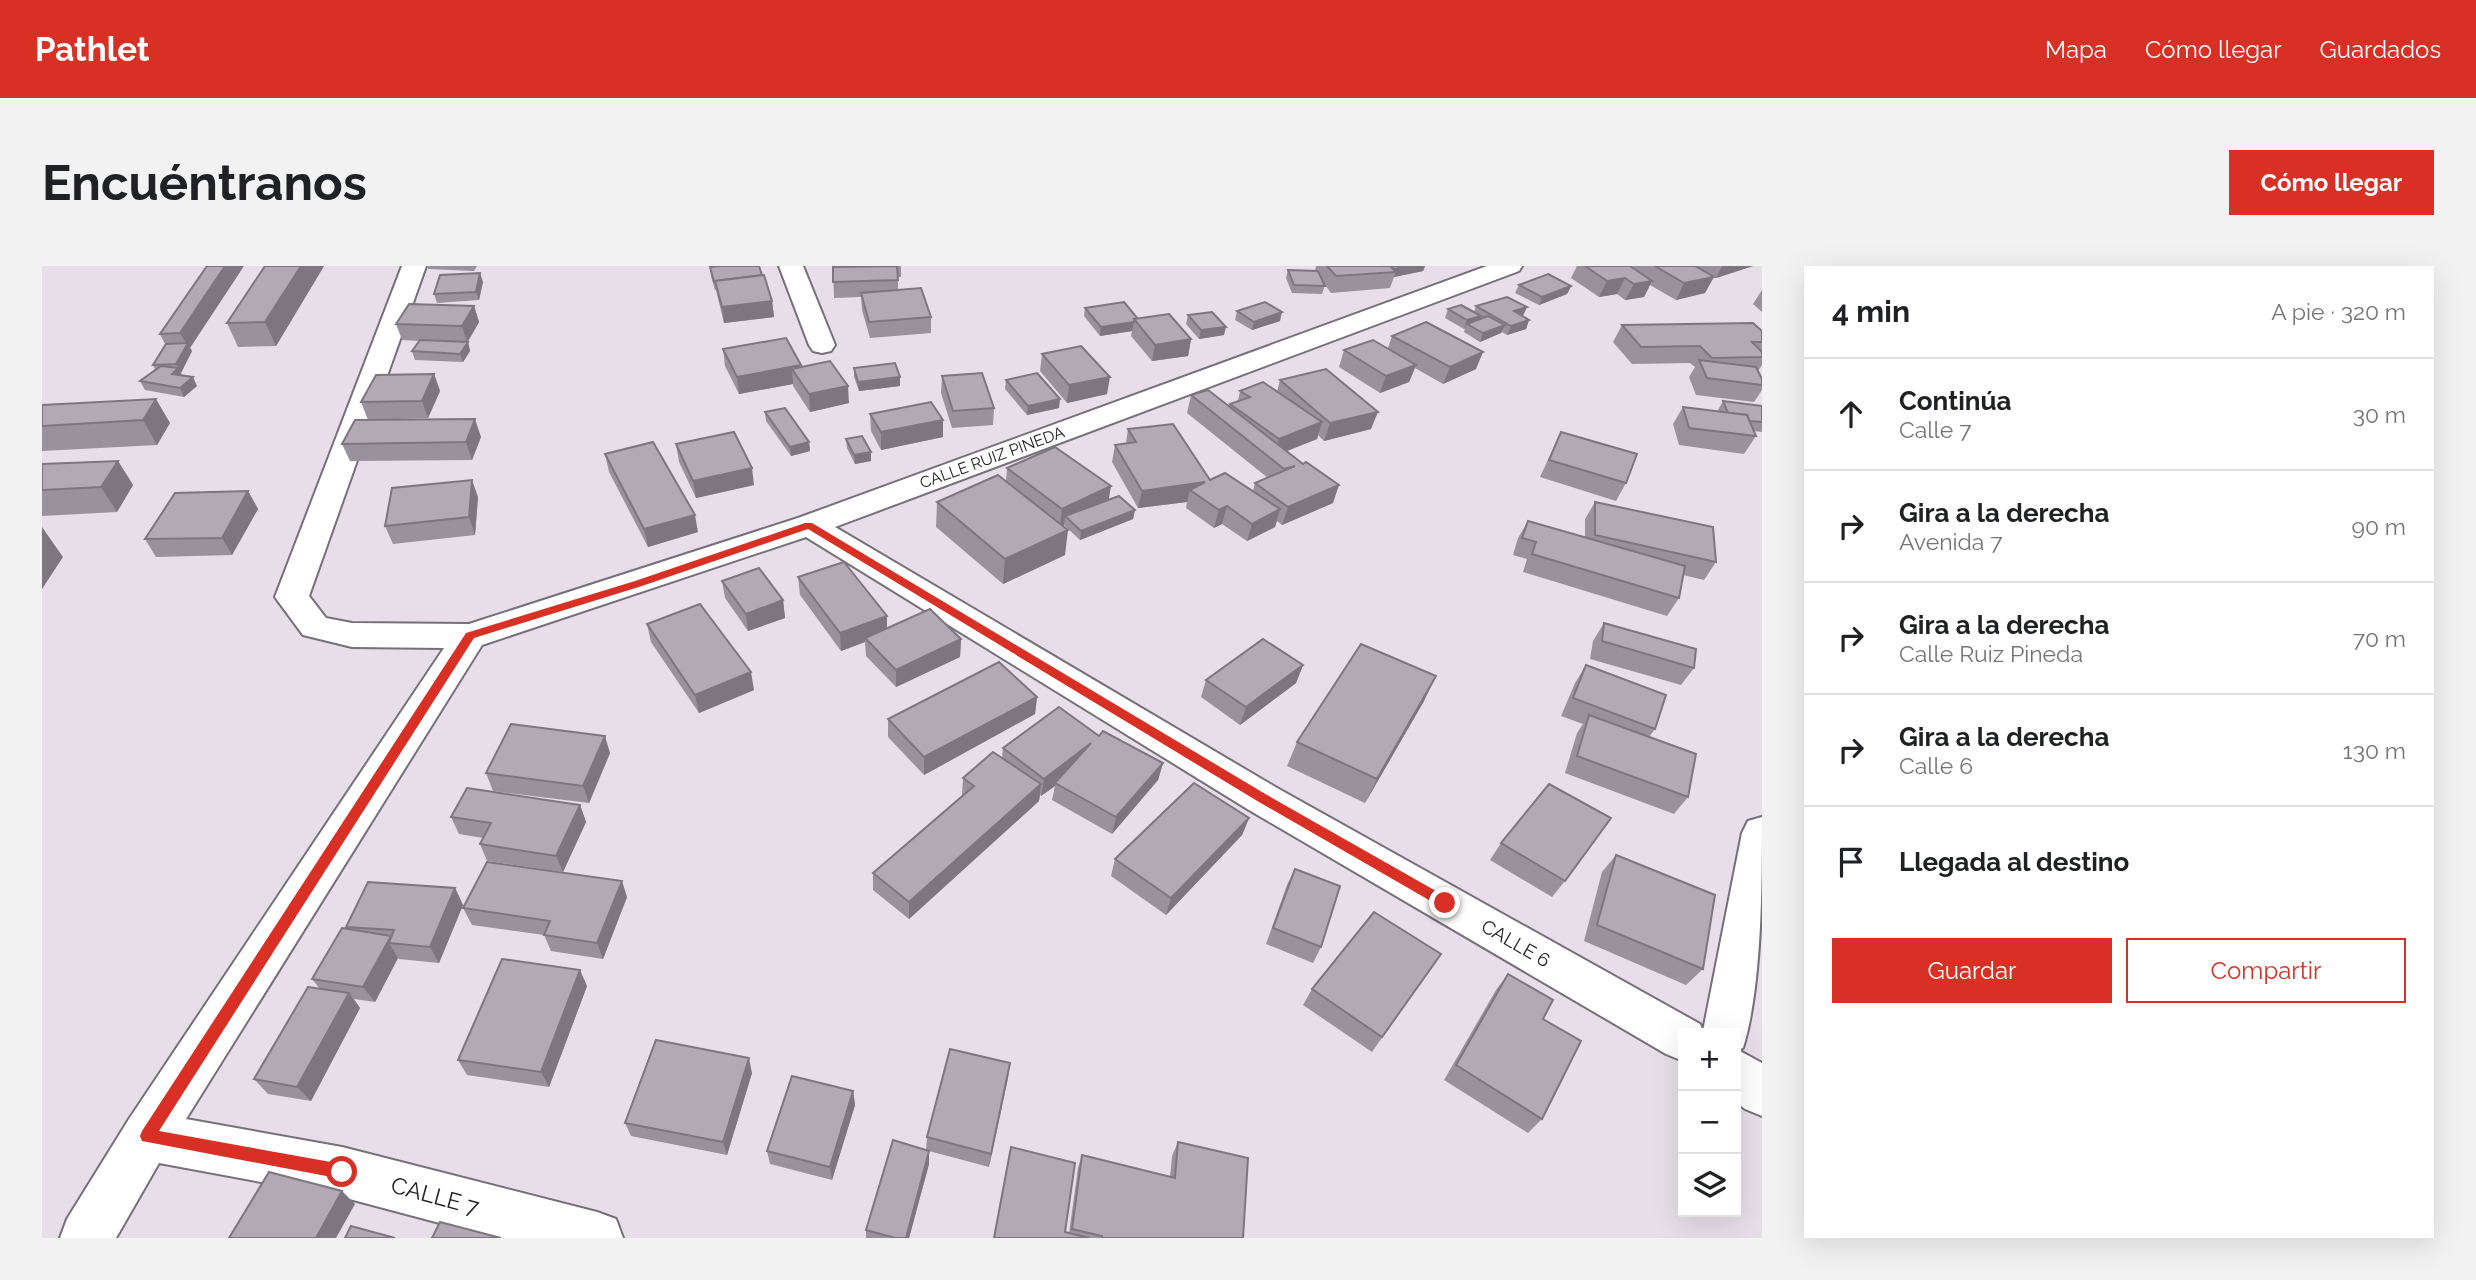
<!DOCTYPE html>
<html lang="es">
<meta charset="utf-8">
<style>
body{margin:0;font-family:Raleway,sans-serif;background:#f2f2f2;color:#202124}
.controls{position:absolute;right:21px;bottom:21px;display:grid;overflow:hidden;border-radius:0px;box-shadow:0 7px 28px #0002}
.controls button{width:63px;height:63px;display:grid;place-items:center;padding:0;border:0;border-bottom:2px solid #e0e0e0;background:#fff;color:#202124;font:35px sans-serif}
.stop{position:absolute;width:21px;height:21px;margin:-16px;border:5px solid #d93025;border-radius:50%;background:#fff}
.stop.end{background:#d93025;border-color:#fff;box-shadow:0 2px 7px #0008}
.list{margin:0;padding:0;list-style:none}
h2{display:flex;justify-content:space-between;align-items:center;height:91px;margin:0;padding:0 28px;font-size:30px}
h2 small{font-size:23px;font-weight:400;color:#757577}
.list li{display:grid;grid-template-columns:46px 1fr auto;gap:21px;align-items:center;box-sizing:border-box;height:112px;padding:0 28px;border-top:2px solid #e0e0e0}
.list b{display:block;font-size:26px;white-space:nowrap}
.list p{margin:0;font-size:23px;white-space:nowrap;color:#757577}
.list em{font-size:23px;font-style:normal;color:#757577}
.actions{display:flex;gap:14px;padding:21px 28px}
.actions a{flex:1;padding:16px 0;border:2px solid #d93025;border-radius:0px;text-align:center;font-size:24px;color:#d93025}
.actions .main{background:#d93025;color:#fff}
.icon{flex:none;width:38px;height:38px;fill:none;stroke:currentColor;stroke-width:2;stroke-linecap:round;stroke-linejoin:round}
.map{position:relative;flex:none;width:1720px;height:972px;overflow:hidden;border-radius:0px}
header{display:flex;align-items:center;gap:42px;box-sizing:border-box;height:98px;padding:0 35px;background:#d93025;color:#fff}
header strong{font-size:33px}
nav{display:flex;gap:38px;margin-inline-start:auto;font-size:24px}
.intro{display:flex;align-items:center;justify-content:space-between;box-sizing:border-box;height:168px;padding:0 42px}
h1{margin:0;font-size:49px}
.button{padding:18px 32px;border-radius:0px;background:#d93025;color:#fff;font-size:24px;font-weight:700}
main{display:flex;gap:42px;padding:0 42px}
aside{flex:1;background:#fff;border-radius:0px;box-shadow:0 7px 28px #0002}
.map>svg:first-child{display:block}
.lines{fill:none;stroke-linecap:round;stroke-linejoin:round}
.minor-casing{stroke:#776f7a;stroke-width:4}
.minor{fill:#fff;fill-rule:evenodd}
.wall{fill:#99919c}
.shaded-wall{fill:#7d767f}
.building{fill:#b2a9b5;stroke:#7d767f;stroke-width:2}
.route{fill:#d93025}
.labels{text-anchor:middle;stroke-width:6;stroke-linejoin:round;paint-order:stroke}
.far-street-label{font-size:16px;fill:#252126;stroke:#fff}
.street-label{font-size:19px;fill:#252126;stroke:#fff}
.near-street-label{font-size:23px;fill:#252126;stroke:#fff}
</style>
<header>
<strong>Pathlet</strong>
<nav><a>Mapa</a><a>Cómo llegar</a><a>Guardados</a></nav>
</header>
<div class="intro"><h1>Encuéntranos</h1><a class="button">Cómo llegar</a></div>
<main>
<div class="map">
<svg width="1720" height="972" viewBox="0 0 1720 972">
<rect width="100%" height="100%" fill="#e7deea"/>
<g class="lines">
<!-- minor casing -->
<g class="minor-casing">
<g id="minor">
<path d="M360 0H384L267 330 284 352 310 357 427 358 756 252 1445 0H1480L1477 5 793 261 1235 522 1658 758 1661 765 1700 567 1706 555 1720 551C1720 618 1720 721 1701 782L1696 784 1720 797V850L1703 843 1694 836V767H1641V795L1624 788 1207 544 764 271 440 379 144 853 300 881 555 946 574 953 581 972H454L300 931 117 897 74 972H18L25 953 87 853 402 382 310 381 261 369 233 331Z"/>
<path d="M737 0H761L793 79 789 85 780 87 771 85 767 79Z"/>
</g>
</g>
<!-- minor -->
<use href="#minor" class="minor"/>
</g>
<!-- wall -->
<g class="wall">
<path d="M165 0 148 82 150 85 139 107 140 109 155 120 142 131 103 124 98 115 113 103 111 99 123 78 118 68Z"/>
<path d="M223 0H282L234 80 196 81 185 57Z"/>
<path d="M385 0H435L432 5 386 3Z"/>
<path d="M805 0H859V11H856V24L889 51V67L828 72 820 44 819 31 792 32 791 1Z"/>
<path d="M1274 0H1383L1381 5 1352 11 1348 22 1289 27 1283 19 1280 28 1250 27 1244 12 1246 4 1273 5Z"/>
<path d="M1535 0H1711L1674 12 1670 9 1663 27 1634 34 1608 19 1602 31 1583 34 1575 28 1557 31 1529 12Z"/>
<path d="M668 1 730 35 732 51 682 57 674 24H673L669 10Z"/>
<path d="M441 16 437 34 395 37 392 28Z"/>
<path d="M1477 19 1529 20 1525 28 1497 39 1473 27Z"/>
<path d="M1720 24V46L1711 38Z"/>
<path d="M432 40 437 56 426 76 428 85 421 96 373 94 370 85 377 75 360 74 354 58Z"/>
<path d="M1434 40 1480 50 1487 54 1484 63 1465 69 1460 66 1459 67 1438 76 1422 66 1423 62 1422 63 1403 52 1406 43 1432 46Z"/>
<path d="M1043 42 1096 53 1149 73 1146 90 1110 95 1089 70 1090 65 1058 70 1042 50Z"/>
<path d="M1195 45 1238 55 1210 64 1193 54Z"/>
<path d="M1146 49 1182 69 1157 73 1144 58Z"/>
<path d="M1580 59 1720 65V99L1716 105 1720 113V124L1712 136 1654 129 1647 111 1653 101 1648 97 1590 98 1571 76Z"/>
<path d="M1350 70 1434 103 1401 118 1373 102 1367 116 1338 127 1297 101 1302 84 1346 82Z"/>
<path d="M681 83 760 101 807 137 768 146 751 120V118L697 128 683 100Z"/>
<path d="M1000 88 1065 128 1025 137 998 105Z"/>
<path d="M812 102 858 111V120L817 125 812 111Z"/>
<path d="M392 108 398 125 386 152 326 154 319 136Z"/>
<path d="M900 110 952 142 951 159 910 162 899 127Z"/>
<path d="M964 114 1017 142 985 149 963 123Z"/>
<path d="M1238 114 1329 163 1282 175 1276 169 1275 173 1245 185 1291 237 1240 259 1235 255 1233 261 1205 275 1180 258 1172 262 1144 242 1145 236 1096 242 1070 196 1073 179 1084 177 1086 163 1168 214 1211 225 1213 217 1226 212 1145 147 1149 129 1187 141 1188 138 1196 135 1198 125 1235 126Z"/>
<path d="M1681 135 1720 140V166L1711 165 1714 170 1702 188 1637 179 1631 158 1641 141 1677 146 1676 144Z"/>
<path d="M0 139 128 157 115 179 0 185Z"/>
<path d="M723 146 767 176 768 185 749 190 724 155Z"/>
<path d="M828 148 901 154V171L839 184 829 165Z"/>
<path d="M1519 166 1584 217 1574 235 1498 211Z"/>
<path d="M439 171 430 194 308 195 300 178Z"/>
<path d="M804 173 829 186V195L813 198 805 182Z"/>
<path d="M634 178 712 219 654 232 637 196Z"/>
<path d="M563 188 656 266 606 281 567 206Z"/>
<path d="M76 195 91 219 75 246 0 250V198Z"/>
<path d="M965 202 1066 234 1093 244 1091 253 1038 274 1022 259 1021 260 1023 289 961 318 894 261 895 236 964 216Z"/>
<path d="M206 225 216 243 190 289 114 291 103 273Z"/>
<path d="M436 231 433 269 351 278 343 260Z"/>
<path d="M1553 236 1674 296 1662 314 1641 309 1637 332 1625 350 1481 306 1485 293 1471 289 1476 272 1486 255 1543 271V253Z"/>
<path d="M756 311 845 350V362L919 373 918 391 854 421 824 390 823 376 799 385 758 329Z"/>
<path d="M680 315 741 334 743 352 706 365 683 332Z"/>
<path d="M1562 357 1652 402 1639 419 1548 393 1551 375Z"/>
<path d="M605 358 712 424 657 447 609 376Z"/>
<path d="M1261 399 1254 417 1198 459 1159 431 1164 414Z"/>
<path d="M1544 399 1613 463 1607 471 1646 531 1632 548 1523 507 1535 467 1541 458 1519 450 1533 417Z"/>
<path d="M995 431 993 448 882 509 846 471V453Z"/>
<path d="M1382 435 1323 537 1245 500 1255 476Z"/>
<path d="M1057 470 1121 497 1116 514 1070 568 1010 534 1013 520 999 530 998 529 997 535 867 653 831 624V607L921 530 920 529 921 512 960 492 961 482Z"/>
<path d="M568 487 547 537 451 525 444 507Z"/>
<path d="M538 539 544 556 521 606 445 595 438 578 441 572 417 568 409 551Z"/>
<path d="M1207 552 1200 569 1124 649 1069 610 1073 593Z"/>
<path d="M1459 577 1523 615 1510 631 1448 594Z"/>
<path d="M1574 589 1661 703 1644 719 1542 675 1560 606Z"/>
<path d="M1253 603 1279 681 1271 697 1224 678 1245 619Z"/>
<path d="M413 622 421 639 397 697 357 693 356 692 333 736 312 733 318 742 269 835 226 828 212 813 278 723 270 713 305 663 304 661Z"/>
<path d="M585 631 561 693 509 685 502 669 430 659 421 642Z"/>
<path d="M1399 688 1330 786 1261 739 1270 723Z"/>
<path d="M1466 708 1501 753 1500 853 1486 867 1402 814 1454 724Z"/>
<path d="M545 720 507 821 425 809 416 794Z"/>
<path d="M968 797 947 901 887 885V898L867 972H824V964L884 884 885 871Z"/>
<path d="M710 807 685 889 589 870 583 857Z"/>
<path d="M811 825 813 839 790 914 728 898 725 885Z"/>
<path d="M1136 876 1201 972H952L1023 966 1027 967 1036 902 1040 889 1128 911 1130 890Z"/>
</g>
<!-- shaded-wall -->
<g class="shaded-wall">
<path d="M183 0H202L148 82 150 85 139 107 134 98 145 79 138 67Z"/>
<path d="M259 0H282L234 80 223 56Z"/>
<path d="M1368 0H1383L1381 5 1352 11 1354 6 1351 4Z"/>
<path d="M1680 0H1711L1674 12Z"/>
<path d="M438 7 441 16 437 34 434 26Z"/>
<path d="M1672 11 1663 27 1634 34 1642 17Z"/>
<path d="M1583 12 1575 28 1557 31 1565 15Z"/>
<path d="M1610 15 1602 31 1583 34 1592 18Z"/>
<path d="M1529 20 1525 28 1497 39 1500 31Z"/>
<path d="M730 35 732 51 682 57 680 41Z"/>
<path d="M432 40 437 56 425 76 420 60Z"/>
<path d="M1485 41 1481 50 1472 45Z"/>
<path d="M1240 46 1238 55 1210 64 1212 56Z"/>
<path d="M1439 50 1435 58H1425L1423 62 1422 63 1425 54Z"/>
<path d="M1487 54 1484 63 1465 69 1469 60Z"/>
<path d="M1092 56 1090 65 1058 70 1059 61Z"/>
<path d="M1463 59 1459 67 1438 76 1441 67Z"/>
<path d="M1184 61 1182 69 1157 73 1159 64Z"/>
<path d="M1149 73 1146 90 1110 95 1113 79Z"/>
<path d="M426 76 428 85 421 96 418 88Z"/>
<path d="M1441 86 1434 103 1401 118 1408 101Z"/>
<path d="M759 99 761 116 750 103 751 118 697 128 695 111Z"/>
<path d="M1374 99 1367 116 1338 127 1344 110Z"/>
<path d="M136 102 141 111 130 108Z"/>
<path d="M392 108 398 125 386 152 380 135Z"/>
<path d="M151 111 155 120 142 131 138 122Z"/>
<path d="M858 111V120L817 125 816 116Z"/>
<path d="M1068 111 1065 128 1025 137 1027 119Z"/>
<path d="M806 120 807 137 768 146 767 128Z"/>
<path d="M114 133 128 157 115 179 101 154Z"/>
<path d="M1018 133 1017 142 985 149 986 140Z"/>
<path d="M1336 146 1329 163 1282 175 1288 157Z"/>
<path d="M433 153 439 171 430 194 424 176Z"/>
<path d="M901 154V171L839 184V166Z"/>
<path d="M1280 156 1275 173 1232 190 1237 173Z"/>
<path d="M767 176 768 185 749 190 748 181Z"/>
<path d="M829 186V195L813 198 812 189Z"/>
<path d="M76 195 91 219 75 246 59 221Z"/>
<path d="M710 202 712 219 654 232 651 215Z"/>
<path d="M430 214 436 231 433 269 427 251Z"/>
<path d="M1163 216 1148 224 1145 236 1096 242 1100 225Z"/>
<path d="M1297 219 1291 237 1240 259 1246 241Z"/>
<path d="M1069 220 1066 238 1023 250 1022 259 1018 261 1020 243Z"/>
<path d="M206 225 216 243 190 289 180 272Z"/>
<path d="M1185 240 1180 258 1172 262 1177 244Z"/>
<path d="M1238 243 1233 261 1205 275 1210 258Z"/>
<path d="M1093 244 1091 253 1038 274 1039 265Z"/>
<path d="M653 249 656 266 606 281 602 263Z"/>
<path d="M0 261 21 291 0 323Z"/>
<path d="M1026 264 1023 289 961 318 963 293Z"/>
<path d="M741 334 743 352 706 365 704 348Z"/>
<path d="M845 350V368L823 372V376L799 385 798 367Z"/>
<path d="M919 373 918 391 854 421V404Z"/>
<path d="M1261 399 1254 417 1198 459 1204 441Z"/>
<path d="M709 406 712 424 657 447 653 429Z"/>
<path d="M1394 410 1382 435 1323 537 1335 513Z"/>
<path d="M995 431 993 448 882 509V491Z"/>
<path d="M563 470 568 487 547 537 541 520Z"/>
<path d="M1049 477 1013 517V520L999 530 1002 513Z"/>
<path d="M1121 497 1116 514 1070 568 1074 551Z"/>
<path d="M999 518 997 535 867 653V636Z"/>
<path d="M538 539 544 556 521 606 514 590Z"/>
<path d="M1207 552 1200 569 1124 649 1129 632Z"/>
<path d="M580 615 585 631 561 693 555 677Z"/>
<path d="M413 622 421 639 397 697 388 681Z"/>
<path d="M349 670 354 678 347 677 356 692 333 736 321 721Z"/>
<path d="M538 704 545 720 507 821 499 806Z"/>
<path d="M307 727 318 742 269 835 255 821Z"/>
<path d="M707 792 710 807 685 889 681 876Z"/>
<path d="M968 797 966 812 947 901 949 888Z"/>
<path d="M811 825 813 839 790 914 788 901Z"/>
<path d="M887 885V898L867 972H864Z"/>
<path d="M300 925 313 938 294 972H274Z"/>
</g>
<!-- building -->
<g class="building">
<path d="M165 0H183L138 67 118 68Z"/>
<path d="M223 0H259L223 56 185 57Z"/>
<path d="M678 0H717L720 9 673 15V16H672L668 1Z"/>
<path d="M855 0 856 14 791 16V1Z"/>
<path d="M1285 0H1348L1354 6 1294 10Z"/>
<path d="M1349 0H1368L1352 3Z"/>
<path d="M1543 0H1588L1610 15 1592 18 1583 12 1565 15Z"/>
<path d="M1613 0H1653L1672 11 1642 17Z"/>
<path d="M1246 4 1276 5 1283 20 1252 19Z"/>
<path d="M438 7 434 26 392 28 398 9Z"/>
<path d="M1506 8 1529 20 1500 31 1477 19Z"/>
<path d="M722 9 730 35 680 41 673 15Z"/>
<path d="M879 22 889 51 827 56 819 27Z"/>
<path d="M1465 31 1485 41 1472 45 1487 54 1469 60 1434 40Z"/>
<path d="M1082 36 1096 53H1092V56L1059 61 1043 42Z"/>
<path d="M1223 36 1240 46 1212 56 1195 45Z"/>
<path d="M367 38 432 40 420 60 354 58Z"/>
<path d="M1419 39 1439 50 1425 54 1406 43Z"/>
<path d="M1170 46 1184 61 1159 64 1146 49Z"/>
<path d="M1127 48 1149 73 1113 79 1092 53Z"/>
<path d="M1446 50 1463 59 1441 67 1425 58Z"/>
<path d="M1384 56 1441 86 1408 101 1350 70Z"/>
<path d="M1711 57 1720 65V76H1710L1720 86V91L1670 92 1658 80 1599 81 1580 59Z"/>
<path d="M744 72 759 99 695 111 681 83Z"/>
<path d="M378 74 426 76 418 88 370 85Z"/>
<path d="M1331 74 1374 99 1344 110 1302 84Z"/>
<path d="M146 77 134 98 111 99 124 78Z"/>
<path d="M1039 80 1068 111 1027 119 1000 88Z"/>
<path d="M1657 94 1714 101 1720 113V119L1665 112Z"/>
<path d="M788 95 806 120 767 128 750 103Z"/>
<path d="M853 97 858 111 816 116 812 102Z"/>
<path d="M119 100 136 102 130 108 151 111 138 122 98 115Z"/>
<path d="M1284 103 1336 146 1288 157 1238 114Z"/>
<path d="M940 107 952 142 911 145 900 110Z"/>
<path d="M995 107 1018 133 986 140 964 114Z"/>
<path d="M392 108 380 135 319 136 334 109Z"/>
<path d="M1221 116 1280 156 1237 173 1188 138 1208 131 1198 125Z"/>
<path d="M1166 124 1261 198 1264 196 1297 219 1246 241 1213 217 1253 200 1242 203 1149 129Z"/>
<path d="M114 133 101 154 0 160V139Z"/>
<path d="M1681 135 1720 140V156L1707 155 1705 149 1686 147Z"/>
<path d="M889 136 901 154 839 166 828 148Z"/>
<path d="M1641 141 1705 149 1714 170 1647 162Z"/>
<path d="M743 142 767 176 748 181 723 146Z"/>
<path d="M433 153 424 176 300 178 313 154Z"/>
<path d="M1131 158 1168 214 1183 207 1238 243 1210 258 1185 240 1177 244 1148 224 1163 216 1100 225 1073 179 1094 176 1086 163Z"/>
<path d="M692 166 710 202 651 215 634 178Z"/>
<path d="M1519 166 1595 188 1584 217 1507 194Z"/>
<path d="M820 170 829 186 812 189 804 173Z"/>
<path d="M611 176 653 249 602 263 563 188Z"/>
<path d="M1013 181 1069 220 1020 243 965 202Z"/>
<path d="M76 195 59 221 0 224V198Z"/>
<path d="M956 209 1026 264 963 293 895 236Z"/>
<path d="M430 214 427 251 343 260 350 222Z"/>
<path d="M206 225 180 272 103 273 133 227Z"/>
<path d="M1077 230 1093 244 1039 265 1023 250Z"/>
<path d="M1553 236 1671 261 1674 296 1553 269Z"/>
<path d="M1486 255 1643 300 1637 332 1490 288 1494 276 1480 272Z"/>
<path d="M802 296 845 350 798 367 756 311Z"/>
<path d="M717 302 741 334 704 348 680 315Z"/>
<path d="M658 338 709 406 653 429 605 358Z"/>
<path d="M888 343 919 373 854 404 823 372Z"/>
<path d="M1562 357 1654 383 1652 402 1560 375Z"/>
<path d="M1221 373 1261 399 1204 441 1164 414Z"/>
<path d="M1319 378 1394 410 1335 513 1255 476Z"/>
<path d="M957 396 995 431 882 491 846 453Z"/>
<path d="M1544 399 1624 429 1613 463 1531 432Z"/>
<path d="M1017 441 1057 470 1061 465 1121 497 1074 551 1013 517 1049 477 1002 513 961 482Z"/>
<path d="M1547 449 1654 488 1646 531 1535 490Z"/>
<path d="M469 458 563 470 541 520 444 507Z"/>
<path d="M951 486 999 518 867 636 831 607 932 520 921 512Z"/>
<path d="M1152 517 1207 552 1129 632 1073 593Z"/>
<path d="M1507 518 1569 552 1523 615 1459 577Z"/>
<path d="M425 522 538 539 514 590 438 578 449 557 409 551Z"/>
<path d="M1574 589 1673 629 1661 703 1555 659Z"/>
<path d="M445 596 580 615 555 677 502 669 508 655 421 642Z"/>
<path d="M1253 603 1298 620 1279 681 1231 662Z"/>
<path d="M326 616 413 622 388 681 347 677 352 664 304 661Z"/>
<path d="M1332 646 1399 688 1340 771 1270 723Z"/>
<path d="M300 662 349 670 321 721 270 713Z"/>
<path d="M460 693 538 704 499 806 416 794Z"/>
<path d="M1466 708 1511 734 1501 753 1539 775 1500 853 1414 799Z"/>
<path d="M266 721 307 727 255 821 212 813Z"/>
<path d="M614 774 707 792 681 876 583 857Z"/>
<path d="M908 783 968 797 949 888 885 871Z"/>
<path d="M750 810 811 825 788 901 725 885Z"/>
<path d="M851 874 887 885 864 972H853L824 964Z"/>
<path d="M1136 876 1206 892 1201 972H1060V970L1030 963 1040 889 1133 912Z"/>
<path d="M969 881 1033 897 1023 966 1047 972H952Z"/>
<path d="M227 906 300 925 274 972H187Z"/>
<path d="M398 956 459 972H390Z"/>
<path d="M309 960 353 972H303Z"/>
</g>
<!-- route -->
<path class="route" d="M763 257H770L1225 529 1408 633V641H1399L1217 536 766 263 600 320 432 372 117 865 300 898 305 900 307 906 305 911 300 913 100 875 98 870 100 865 424 367 593 315Z"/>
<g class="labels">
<!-- far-street labels -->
<g class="far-street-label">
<text transform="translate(950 191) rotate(-20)" y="6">CALLE RUIZ PINEDA</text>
</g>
<!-- street labels -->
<g class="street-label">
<text transform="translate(1474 677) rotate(30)" y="7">CALLE 6</text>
</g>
<!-- near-street labels -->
<g class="near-street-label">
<text transform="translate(393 930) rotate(15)" y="8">CALLE 7</text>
</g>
</g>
</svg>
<div class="controls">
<button>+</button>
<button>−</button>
<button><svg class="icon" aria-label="layers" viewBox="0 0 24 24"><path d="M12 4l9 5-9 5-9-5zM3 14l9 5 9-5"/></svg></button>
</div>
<div class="stop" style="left:300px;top:906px"></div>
<div class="stop end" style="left:1403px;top:637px"></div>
</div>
<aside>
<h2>4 min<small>A pie · 320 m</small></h2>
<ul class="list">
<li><svg class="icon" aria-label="ahead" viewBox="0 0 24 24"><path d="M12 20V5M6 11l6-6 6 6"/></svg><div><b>Continúa</b><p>Calle 7</p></div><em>30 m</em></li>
<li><svg class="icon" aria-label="right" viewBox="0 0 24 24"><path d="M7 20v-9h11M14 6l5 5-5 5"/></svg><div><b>Gira a la derecha</b><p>Avenida 7</p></div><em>90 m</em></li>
<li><svg class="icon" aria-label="right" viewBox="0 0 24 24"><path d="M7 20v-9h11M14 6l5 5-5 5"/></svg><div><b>Gira a la derecha</b><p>Calle Ruiz Pineda</p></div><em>70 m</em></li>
<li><svg class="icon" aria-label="right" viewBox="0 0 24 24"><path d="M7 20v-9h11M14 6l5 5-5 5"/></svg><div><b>Gira a la derecha</b><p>Calle 6</p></div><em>130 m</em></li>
<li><svg class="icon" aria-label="arrive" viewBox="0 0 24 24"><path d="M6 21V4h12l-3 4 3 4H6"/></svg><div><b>Llegada al destino</b></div></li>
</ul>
<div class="actions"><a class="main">Guardar</a><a>Compartir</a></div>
</aside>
</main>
